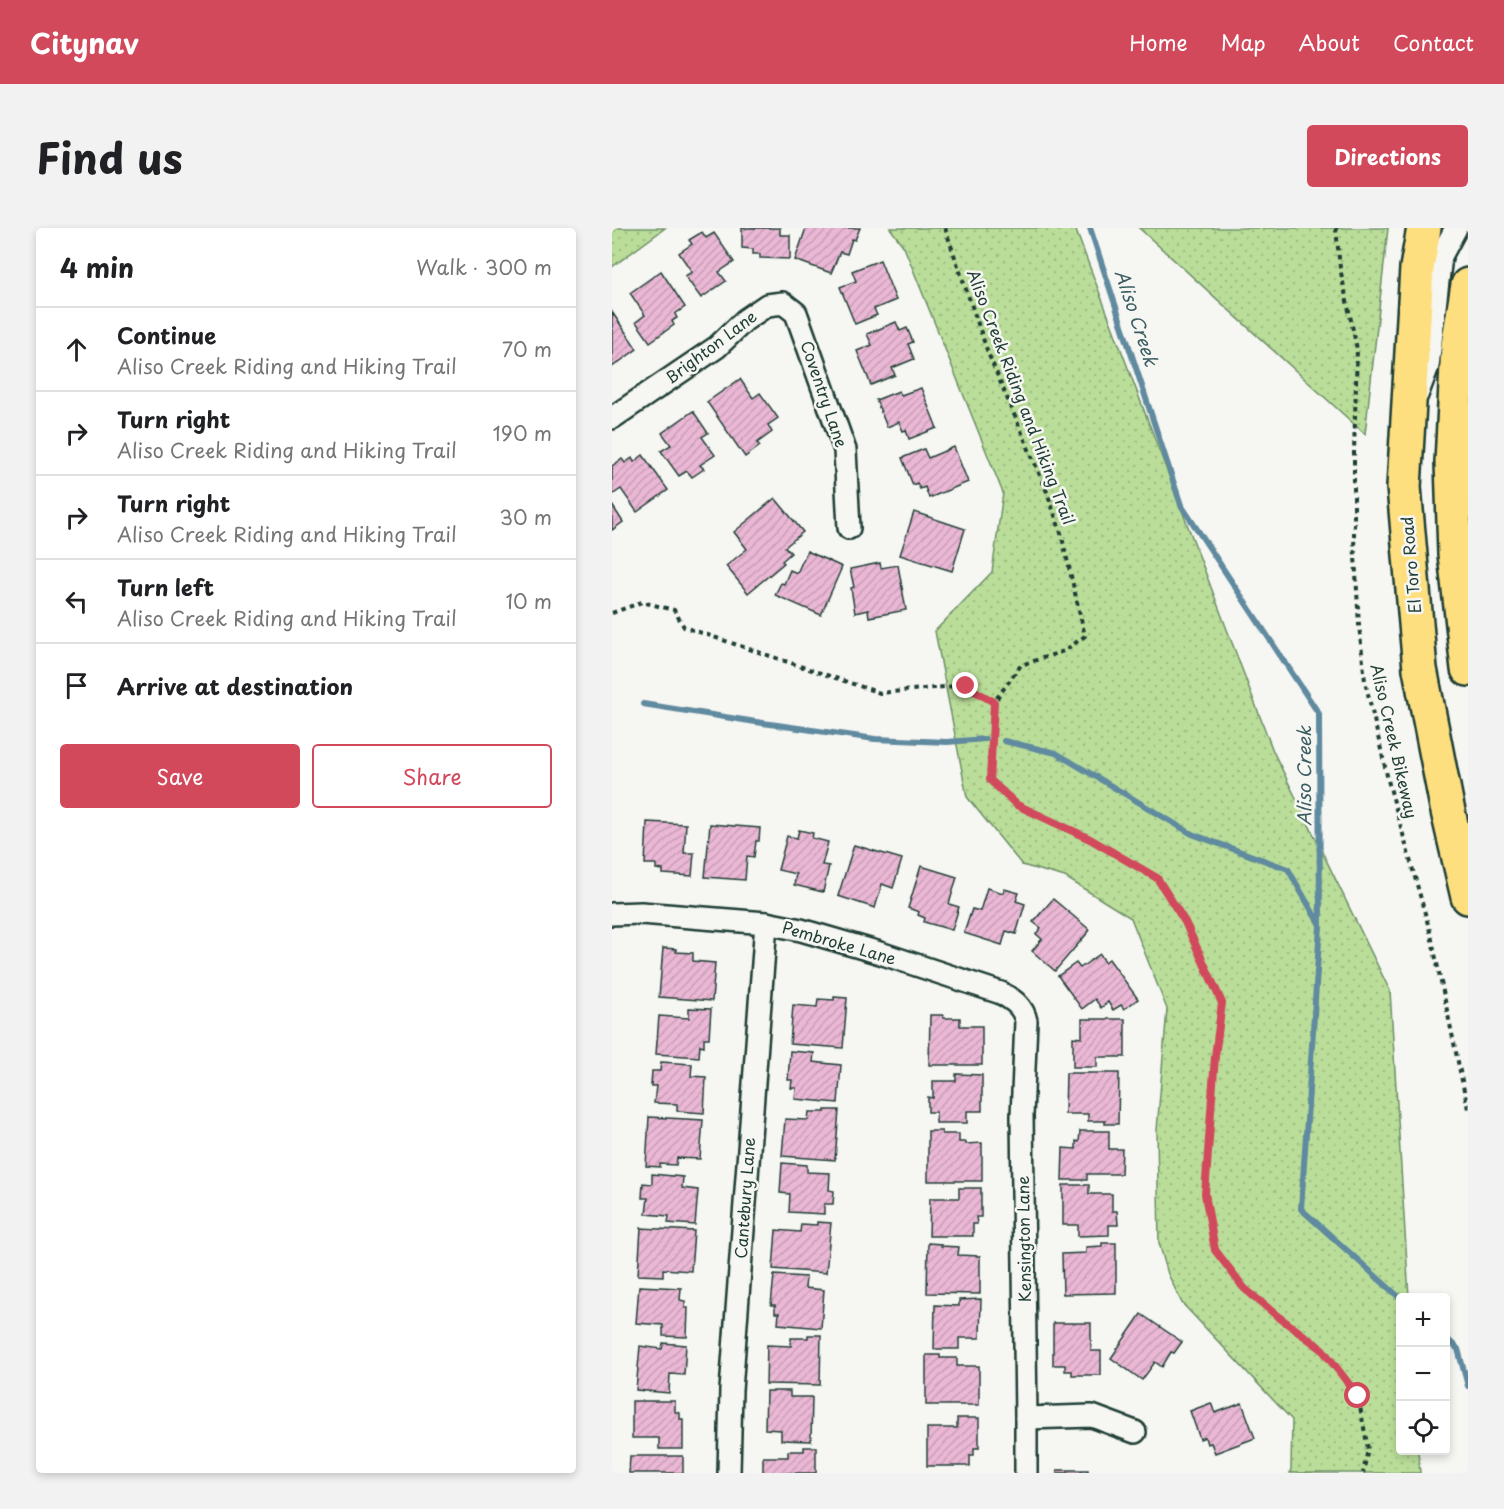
<!DOCTYPE html>
<meta charset="utf-8">
<style>
body{margin:0;font-family:"Playpen Sans",sans-serif;background:#f2f2f2;color:#202124}
.controls{position:absolute;right:18px;bottom:18px;display:grid;overflow:hidden;border-radius:6px;box-shadow:0 3px 9px #0003}
.controls button{width:54px;height:54px;display:grid;place-items:center;padding:0;border:0;border-bottom:2px solid #e0e0e0;background:#fff;color:#202124;font:30px sans-serif}
.stop{position:absolute;width:18px;height:18px;margin:-14px;border:4px solid #d1495b;border-radius:50%;background:#fff}
.stop.end{background:#d1495b;border-color:#fff;box-shadow:0 2px 6px #0008}
.list{margin:0;padding:0;list-style:none}
h2{display:flex;justify-content:space-between;align-items:center;height:78px;margin:0;padding:0 24px;font-size:26px}
h2 small{font-size:20px;font-weight:400;color:#757577}
.list li{display:grid;grid-template-columns:39px 1fr auto;gap:18px;align-items:center;box-sizing:border-box;height:84px;padding:0 24px;border-top:2px solid #e0e0e0}
.list b{display:block;font-size:22px;white-space:nowrap}
.list p{margin:0;font-size:20px;white-space:nowrap;color:#757577}
.list em{font-size:20px;font-style:normal;color:#757577}
.actions{display:flex;gap:12px;padding:18px 24px}
.actions a{flex:1;padding:14px 0;border:2px solid #d1495b;border-radius:6px;text-align:center;font-size:21px;color:#d1495b}
.actions .main{background:#d1495b;color:#fff}
.icon{flex:none;width:33px;height:33px;fill:none;stroke:currentColor;stroke-width:2;stroke-linecap:round;stroke-linejoin:round}
.map{position:relative;flex:none;width:856px;height:1245px;overflow:hidden;border-radius:6px}
header{display:flex;align-items:center;gap:36px;box-sizing:border-box;height:84px;padding:0 30px;background:#d1495b;color:#fff}
header strong{font-size:28px}
nav{display:flex;gap:33px;margin-inline-start:auto;font-size:21px}
.intro{display:flex;align-items:center;justify-content:space-between;box-sizing:border-box;height:144px;padding:0 36px}
h1{margin:0;font-size:42px}
.button{padding:15px 27px;border-radius:6px;background:#d1495b;color:#fff;font-size:21px;font-weight:700}
main{display:flex;gap:36px;padding:0 36px}
aside{flex:1;background:#fff;border-radius:6px;box-shadow:0 3px 9px #0003}
.map>svg:first-child{display:block}
.green{fill:url(#green-dots);stroke:#6c8e66;stroke-width:1.5}
.lines{fill:none;stroke-linecap:round;stroke-linejoin:round}
.stream{stroke:#608a9f;stroke-width:6}
.building{fill:url(#building-hatch);stroke:#1f3d34;stroke-width:1.5}
.minor-casing{stroke:#1f3d34;stroke-width:26}
.primary-casing{stroke:#1f3d34;stroke-width:38}
.path{stroke:#1f3d34;stroke-width:4;stroke-dasharray:4.5 4.5;stroke-linecap:butt}
.minor{stroke:#f6f6f2;stroke-width:21}
.primary{stroke:#fddf80;stroke-width:33}
.route{stroke:#d1495b;stroke-width:8}
.labels{text-anchor:middle;stroke-width:5;stroke-linejoin:round;paint-order:stroke}
.street-label{font-size:16px;fill:#1f3d34;stroke:#f6f6f2}
.water-label{font-size:18px;font-style:italic;fill:#3a5d61;stroke:#f6f6f2}
</style>
<header>
<strong>Citynav</strong>
<nav><a>Home</a><a>Map</a><a>About</a><a>Contact</a></nav>
</header>
<div class="intro"><h1>Find us</h1><a class="button">Directions</a></div>
<main>
<aside>
<h2>4 min<small>Walk · 300 m</small></h2>
<ul class="list">
<li><svg class="icon" aria-label="ahead" viewBox="0 0 24 24"><path d="M12 20V5M6 11l6-6 6 6"/></svg><div><b>Continue</b><p>Aliso Creek Riding and Hiking Trail</p></div><em>70 m</em></li>
<li><svg class="icon" aria-label="right" viewBox="0 0 24 24"><path d="M7 20v-9h11M14 6l5 5-5 5"/></svg><div><b>Turn right</b><p>Aliso Creek Riding and Hiking Trail</p></div><em>190 m</em></li>
<li><svg class="icon" aria-label="right" viewBox="0 0 24 24"><path d="M7 20v-9h11M14 6l5 5-5 5"/></svg><div><b>Turn right</b><p>Aliso Creek Riding and Hiking Trail</p></div><em>30 m</em></li>
<li><svg class="icon" aria-label="left" viewBox="0 0 24 24"><path d="M17 20v-9H6M10 6l-5 5 5 5"/></svg><div><b>Turn left</b><p>Aliso Creek Riding and Hiking Trail</p></div><em>10 m</em></li>
<li><svg class="icon" aria-label="arrive" viewBox="0 0 24 24"><path d="M6 21V4h12l-3 4 3 4H6"/></svg><div><b>Arrive at destination</b></div></li>
</ul>
<div class="actions"><a class="main">Save</a><a>Share</a></div>
</aside>
<div class="map">
<svg width="856" height="1245" viewBox="0 0 856 1245">
<defs>
<pattern id="green-dots" width="8" height="8" patternUnits="userSpaceOnUse" patternTransform="scale(1.5)"><rect width="8" height="8" fill="#bade99"/><path d="M2 2h.1M6 6h.1" fill="none" stroke="#9fbf84" stroke-width="1.8" stroke-linecap="round"/></pattern>
<pattern id="building-hatch" width="6" height="6" patternUnits="userSpaceOnUse" patternTransform="scale(1.5)"><rect width="6" height="6" fill="#eab7d4"/><path d="M-1 1l2-2M0 6l6-6M5 7l2-2" fill="none" stroke="#c89eb7"/></pattern>
</defs>
<rect width="100%" height="100%" fill="#f6f6f2"/>
<filter id="ink" filterUnits="userSpaceOnUse"><feTurbulence type="fractalNoise" baseFrequency=".0167" numOctaves="2"/><feDisplacementMap in="SourceGraphic" scale="12" xChannelSelector="R" yChannelSelector="G"/><feConvolveMatrix kernelMatrix="1 2 1 2 8 2 1 2 1" color-interpolation-filters="sRGB"/></filter>
<g filter="url(#ink)">
<!-- green -->
<g class="green">
<path d="M0 0H53L0 39Z"/>
<path d="M278 0H463L661 523 778 763 797 1069 788 1070V1222L806 1223 808 1245H678L679 1241 680 1192 570 1075 556 1046 547 1015 545 902 555 781 519 690 453 649 410 637 355 569 323 403 380 344 391 265 292 19Z"/>
<path d="M527 0H776L753 206Z"/>
</g>
<g class="lines">
<!-- stream -->
<g class="stream">
<path d="M478 0 569 277 707 486 708 698 689 981 788 1070"/>
<path d="M31 476 144 494 263 511 335 514 373 511"/>
<path d="M392 513 444 525 580 606 676 641 708 697"/>
<path d="M834 1110 846 1121 856 1158"/>
</g>
</g>
<!-- building -->
<g class="building">
<path d="M130 0H168V7H178V31L148 30V26H141V21L130 20Z"/>
<path d="M194 0H248L243 12 240 11 235 26 228 24 219 45 183 32Z"/>
<path d="M90 4 94 10 102 5 122 34 107 44 114 53 89 70 73 48 80 44 67 25 80 16 77 12Z"/>
<path d="M268 32 284 72 262 81 265 87 243 96 228 59 244 53 240 43Z"/>
<path d="M49 43 73 79 63 86 65 90 60 93 62 97 38 114 24 94 33 87 18 65Z"/>
<path d="M0 84 25 121 0 139Z"/>
<path d="M284 94 288 103 295 100 301 114 296 116 302 131 280 140 283 147 259 157 245 123 260 117 255 106Z"/>
<path d="M128 151 141 170 148 165 166 190 156 197 160 204 145 215 148 218 133 229 95 174Z"/>
<path d="M309 160 325 200 297 211 294 202 291 203 287 194 275 199 264 172 287 163 289 167Z"/>
<path d="M81 183 96 205 90 209 103 227 88 237 92 241 80 249 75 243 67 248 49 223 59 217 50 205Z"/>
<path d="M342 219 356 254 317 270 313 259 308 261 305 255 301 257 290 230 312 221 316 230Z"/>
<path d="M31 227 56 262 25 284 9 261 0 267V238L10 231 13 235 20 230 22 234Z"/>
<path d="M163 270 191 304 173 319 179 325 170 333 172 335 136 365 114 338 135 321 122 304Z"/>
<path d="M0 277 11 294 0 302Z"/>
<path d="M302 284 353 301 340 343 288 327Z"/>
<path d="M195 323 230 339 209 387 163 367 169 355 172 356 178 342 185 345Z"/>
<path d="M268 335 269 340 286 337 294 382 257 389 256 382 243 385 239 360 242 359 238 341Z"/>
<path d="M35 594 74 596 72 625H82L80 648 51 646V642L44 641V636H33Z"/>
<path d="M98 596 148 600 147 613H144L142 629 135 628 133 652 93 649Z"/>
<path d="M187 602 201 605 200 610 216 614 210 637 217 638 211 664 182 657 184 646 166 642 175 608 185 610Z"/>
<path d="M242 617 290 631 281 660 270 656 263 680 226 668Z"/>
<path d="M309 638 345 649 337 676 347 679 340 702 312 694 313 690 306 687 307 684 296 680Z"/>
<path d="M375 660 391 665 392 661 407 665 404 673 413 676 404 706 394 703 390 717 352 705 360 681 368 683Z"/>
<path d="M441 671 478 702 443 743 420 723 430 711 424 706 429 700 421 694Z"/>
<path d="M51 720 64 721V724L81 725V733L103 735 100 773 47 769Z"/>
<path d="M488 726 493 734 497 731 526 771 512 781 509 777 501 782 496 774 489 780 483 771 470 781 446 748 464 735 468 740Z"/>
<path d="M222 769 235 770 231 820 178 816 181 777 205 779 206 771 222 772Z"/>
<path d="M77 780 99 781 97 810H92V818L88 817 87 829 44 826 47 788 77 790Z"/>
<path d="M318 787H331V790H348V798H370V837H317Z"/>
<path d="M470 791H513V829H485V839H461V809L470 810Z"/>
<path d="M178 823 202 825 201 834 229 837 226 875 183 871 184 860H179L180 852H176Z"/>
<path d="M49 834 80 836 79 848 94 849 92 885 65 883V876L42 875 44 858H39L40 843H48Z"/>
<path d="M454 845H507L506 896H493V893H476V886H453Z"/>
<path d="M344 846 370 847V883H355V895H324V884H316V869L321 870V853H344Z"/>
<path d="M213 882H227L223 932 170 928 173 891 196 892 197 884H213Z"/>
<path d="M37 889 91 892 88 931 65 930 64 937 48 936V939L34 938Z"/>
<path d="M316 903H330V906H347V914H354V916L370 915V953H316Z"/>
<path d="M468 903H497V921H510L509 946H475V952H450L451 920 464 921V913L467 914Z"/>
<path d="M170 935 195 937V944L218 945 217 962 222 963 221 976H212V986L177 984 178 966 168 965Z"/>
<path d="M40 946 71 949 70 960 86 962 83 997 56 995 57 988 34 986 36 970H30L31 955 40 956Z"/>
<path d="M451 957H477V966H500V983H505L506 997H497V1007L466 1008V997H451Z"/>
<path d="M347 960H369V989H364L365 996H361V1008H317L318 970H347Z"/>
<path d="M205 994 219 995 214 1045 161 1041 164 1002 188 1004 189 996 205 997Z"/>
<path d="M29 1000 82 1003 79 1043 51 1041V1048L26 1047Z"/>
<path d="M316 1015 329 1016V1018L347 1019 346 1027 368 1028V1066L315 1065Z"/>
<path d="M490 1015H504V1065L451 1066 450 1026 474 1025V1019L490 1018Z"/>
<path d="M162 1047 194 1049 193 1060 212 1062 209 1100 166 1096 167 1085H163V1077H159Z"/>
<path d="M27 1058 69 1060 68 1072 73 1073V1080H76L75 1109 51 1108V1097L24 1095Z"/>
<path d="M369 1071 368 1110H347V1121H322L323 1077 347 1078V1072Z"/>
<path d="M529 1086 570 1114 562 1125 559 1124 550 1139 543 1134 530 1152 499 1130Z"/>
<path d="M441 1095H479V1123H489V1147H460V1143H453V1137H441Z"/>
<path d="M196 1107H209L208 1157 154 1156 155 1117 179 1118V1110H196Z"/>
<path d="M51 1115 74 1117 72 1147 58 1146 57 1165 24 1162 28 1118 50 1121Z"/>
<path d="M314 1127H328V1130H345V1138H367V1177H314Z"/>
<path d="M154 1163H178V1169H200L199 1213 169 1212V1202L153 1201Z"/>
<path d="M20 1173H63V1184L68 1185V1191H71V1221H47V1210H20Z"/>
<path d="M599 1175 603 1185 630 1175 643 1210 603 1225 599 1215 595 1216 593 1209 588 1211 578 1183Z"/>
<path d="M345 1190H367V1220H362V1227H358V1238H315V1200H345Z"/>
<path d="M192 1219H204V1245H151V1229H176V1223H192Z"/>
<path d="M18 1228H71V1245H17Z"/>
<rect x="445" y="1242" width="31" height="3"/>
</g>
<g class="lines">
<!-- minor casing -->
<g class="minor-casing">
<g id="minor">
<path d="M805 167 816 138 829 28 844 0"/>
<path d="M0 190 105 119 133 92 155 77 171 75 184 85 233 222 237 300"/>
<path d="M0 686 29 685 154 695 189 702 268 725 389 765C401 772 411 778 414 793L410 888 414 1190V1245"/>
<path d="M414 1190 480 1188 523 1204"/>
<path d="M117 1245 119 1162 154 695"/>
</g>
</g>
<!-- primary casing -->
<g class="primary-casing">
<g id="primary">
<path d="M812 0 805 40 792 259 808 441 835 579 856 669"/>
<path d="M856 57 846 118 840 234 843 326 856 441"/>
</g>
</g>
<!-- path -->
<g class="path">
<path d="M333 0 376 125 435 264 449 305 473 408 452 423 409 437 382 474 378 552 405 577 478 611 545 650 573 694 610 775 603 828 593 966 603 1022 632 1060 664 1087 710 1121 746 1168 756 1221 751 1245"/>
<path d="M724 0 728 40 745 121 742 224V311L747 397 753 453 777 556 819 707 856 881"/>
<path d="M0 385 30 374 62 382 72 399 268 465 354 457 382 474"/>
</g>
<!-- minor -->
<use href="#minor" class="minor"/>
<!-- primary -->
<use href="#primary" class="primary"/>
</g>
</g>
<g class="lines" filter="url(#ink)">
<!-- route -->
<path class="route" d="M354 458 382 474 378 552 405 577 478 611 545 650 573 694 610 775 603 828 593 966 603 1022 632 1060 664 1087 710 1121 746 1168"/>
</g>
<g class="labels">
<!-- street labels -->
<g class="street-label">
<text transform="translate(99 119) rotate(-37)" y="6">Brighton Lane</text>
<text transform="translate(212 166) rotate(71)" y="6">Coventry Lane</text>
<text transform="translate(409 169) rotate(69)" y="6">Aliso Creek Riding and Hiking Trail</text>
<text transform="translate(799 337) rotate(-95)" y="6">El Toro Road</text>
<text transform="translate(782 513) rotate(77)" y="6">Aliso Creek Bikeway</text>
<text transform="translate(227 715) rotate(16)" y="6">Pembroke Lane</text>
<text transform="translate(133 970) rotate(-86)" y="6">Cantebury Lane</text>
<text transform="translate(412 1011) rotate(-91)" y="6">Kensington Lane</text>
</g>
<!-- water labels -->
<g class="water-label">
<text transform="translate(524 90) rotate(72)" y="6">Aliso Creek</text>
<text transform="translate(693 548) rotate(-90)" y="6">Aliso Creek</text>
</g>
</g>
</svg>
<div class="controls">
<button>+</button>
<button>−</button>
<button><svg class="icon" aria-label="locate" viewBox="0 0 24 24"><circle cx="12" cy="12" r="6"/><path d="M12 2v4M12 18v4M2 12h4M18 12h4"/></svg></button>
</div>
<div class="stop" style="left:746px;top:1168px"></div>
<div class="stop end" style="left:354px;top:458px"></div>
</div>
</main>
